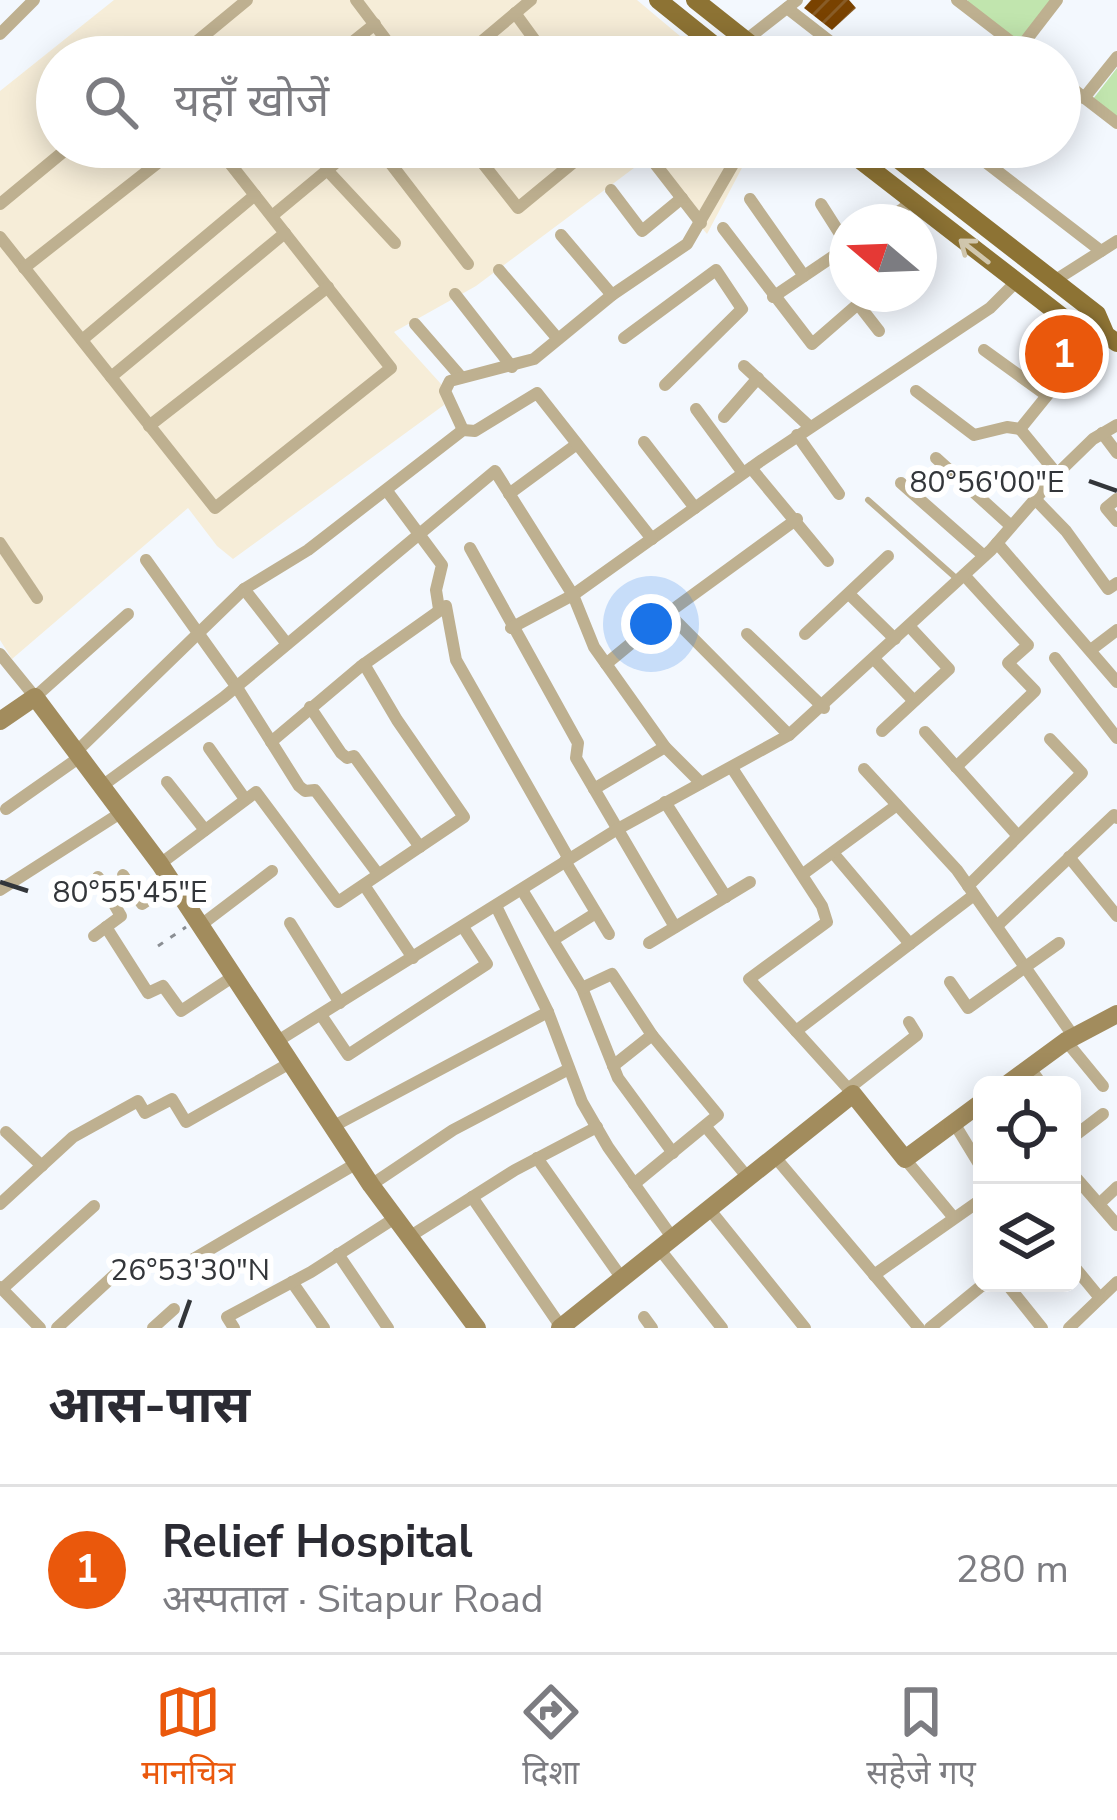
<!DOCTYPE html>
<html lang="hi">
<meta charset="utf-8">
<style>
body{margin:0;font-family:"Nunito Sans","Noto Sans Devanagari",sans-serif;background:#f7f7f7;color:#2b2b33}
.controls{position:absolute;right:36px;bottom:36px;display:grid;overflow:hidden;border-radius:18px;box-shadow:0 6px 30px #0003}
.controls button{width:108px;height:108px;display:grid;place-items:center;padding:0;border:0;border-bottom:3px solid #e1e1e2;background:#fff;color:#2b2b33;font:60px sans-serif}
.compass{position:absolute;left:829px;top:204px;width:108px;height:108px;border-radius:50%;background:#fff;box-shadow:0 6px 30px #0003;rotate:289deg}
.you{position:absolute;left:651px;top:624px;width:42px;height:42px;margin:-30px;border:9px solid #fff;border-radius:50%;background:#1a73e8;box-shadow:0 0 0 18px #1a73e833}
.badge{display:grid;place-items:center;width:78px;height:78px;border-radius:50%;background:#ea580c;color:#fff;font-size:39px;font-weight:700}
.pin{position:absolute;translate:-50% -50%;border:6px solid #fff;box-shadow:0 3px 12px #0006}
.list{margin:0;padding:0;list-style:none}
h2{display:flex;justify-content:space-between;align-items:center;height:156px;margin:0;padding:0 48px;font-size:51px}
h2 small{font-size:39px;font-weight:400;color:#7c7c81}
.list li{display:grid;grid-template-columns:78px 1fr auto;gap:36px;align-items:center;box-sizing:border-box;height:168px;padding:0 48px;border-top:3px solid #e1e1e2}
.list b{display:block;font-size:45px;white-space:nowrap}
.list p{margin:0;font-size:39px;white-space:nowrap;color:#7c7c81}
.list em{font-size:39px;font-style:normal;color:#7c7c81}
.icon{flex:none;width:66px;height:66px;fill:none;stroke:currentColor;stroke-width:2;stroke-linecap:round;stroke-linejoin:round}
.map{position:relative;flex:none;width:1117px;height:1328px;overflow:hidden}
.search{position:absolute;background:#fff;box-shadow:0 6px 30px #0003;left:36px;right:36px;top:36px;height:132px;display:flex;align-items:center;gap:30px;box-sizing:border-box;padding:0 42px;border-radius:66px;color:#7c7c81;font-size:45px}
.sheet{height:324px;background:#fff}
nav{display:flex;justify-content:space-around;align-items:center;box-sizing:border-box;height:168px;border-top:3px solid #e1e1e2;background:#fff;font-size:33px;color:#7c7c81}
nav a{display:grid;justify-items:center;gap:6px}
nav .on{color:#ea580c}
.map>svg:first-child{display:block}
.commercial{fill:#f6edd8}
.park{fill:#c1e5ae}
.building{fill:url(#building-hatch)}
.lines{fill:none;stroke-linecap:round;stroke-linejoin:round}
.path{stroke:#8a8e93;stroke-width:3;stroke-dasharray:6 9;stroke-linecap:butt}
.lane{stroke:#beb090;stroke-width:6}
.street{stroke:#beb090;stroke-width:12}
.secondary{stroke:#a28c5d;stroke-width:18}
.primary{stroke:#8d7334;stroke-width:18}
.oneway{stroke:#d1c7ae}
.ticks{fill:none;stroke:#33363a;stroke-width:4.5}
.ticks-label{font-size:30px;text-anchor:middle;fill:#33363a;stroke:#fff;stroke-width:12;stroke-linejoin:round;paint-order:stroke}
</style>
<div class="map">
<svg width="1117" height="1328" viewBox="0 0 1117 1328">
<defs>
<pattern id="building-hatch" width="6" height="6" patternUnits="userSpaceOnUse" patternTransform="scale(3)"><rect width="6" height="6" fill="#794200"/><path d="M-1 1l2-2M0 6l6-6M5 7l2-2" fill="none" stroke="#885c27"/></pattern>
</defs>
<rect width="100%" height="100%" fill="#f3f8fe"/>
<!-- commercial -->
<path class="commercial" d="M114 0H637L705 57H57V147H753L707 234 646 159 476 286 394 332 441 384 444 405 233 559 217 546 188 508 12 659 0 640V91Z"/>
<!-- park -->
<g class="park">
<path d="M968 0H1051L1018 43 966 2Z"/>
<path d="M1117 68V117L1093 99Z"/>
</g>
<!-- building -->
<g class="building">
<path d="M811 0H849L856 8 832 30 804 8Z"/>
<path d="M1066 339 1074 346 1054 370 1045 361Z"/>
</g>
<g class="lines">
<!-- path -->
<path class="path" d="M158 946 186 927"/>
<!-- lane -->
<path class="lane" d="M868 500 956 578"/>
<!-- street -->
<g class="street">
<path d="M356 0 399 57"/>
<path d="M957 0 1031 57"/>
<path d="M787 8 850 57"/>
<path d="M515 13 547 57"/>
<path d="M0 34 34 0"/>
<path d="M746 40 797 0"/>
<path d="M1020 48 1057 0"/>
<path d="M178 57 247 0"/>
<path d="M334 57 375 24"/>
<path d="M463 57 531 0"/>
<path d="M1060 79 1117 123"/>
<path d="M1084 98 1117 57"/>
<path d="M378 147 468 264"/>
<path d="M470 147 518 208 592 147"/>
<path d="M966 147 1101 251"/>
<path d="M649 156 701 223"/>
<path d="M327 170 395 243"/>
<path d="M611 190 642 231 682 198"/>
<path d="M750 199 804 276"/>
<path d="M0 204 69 147"/>
<path d="M821 204 847 245"/>
<path d="M272 216 355 147"/>
<path d="M883 222 904 208 909 199"/>
<path d="M723 228 812 344 858 304 879 331"/>
<path d="M561 235 612 295"/>
<path d="M0 237 215 508 391 368 217 147"/>
<path d="M24 268 178 147"/>
<path d="M499 270 558 339"/>
<path d="M1054 281 1117 241"/>
<path d="M455 294 512 367"/>
<path d="M773 297 847 247"/>
<path d="M415 324 461 377"/>
<path d="M624 338 716 270 742 309 665 385"/>
<path d="M82 340 255 195"/>
<path d="M984 350 1046 395"/>
<path d="M744 366 810 427"/>
<path d="M111 377 285 233"/>
<path d="M916 391 974 435 1007 427 1020 429"/>
<path d="M696 409 743 473"/>
<path d="M724 417 758 378"/>
<path d="M149 426 328 287"/>
<path d="M463 430 445 391 450 381 534 359 612 295 687 244 743 147"/>
<path d="M1102 433 1117 453"/>
<path d="M797 435 839 494"/>
<path d="M644 442 695 508"/>
<path d="M936 458 1011 526"/>
<path d="M751 468 828 561"/>
<path d="M1057 474 1093 439 1117 425"/>
<path d="M901 483 984 556"/>
<path d="M387 491 442 565 436 590 439 609"/>
<path d="M509 494 577 444"/>
<path d="M1035 499 1066 531 1108 589 1117 583"/>
<path d="M1117 499 1106 508 1117 521"/>
<path d="M0 543 37 598"/>
<path d="M997 543 1117 682"/>
<path d="M470 548 578 743 576 758 675 927"/>
<path d="M146 560 236 686 299 786 305 791 315 790 378 874"/>
<path d="M244 589 287 644"/>
<path d="M849 594 895 639"/>
<path d="M668 613 789 735"/>
<path d="M511 628 573 595 762 460 990 308 1015 283"/>
<path d="M747 634 824 708"/>
<path d="M805 634 888 556"/>
<path d="M1092 649 1117 630"/>
<path d="M0 654 35 697 128 614"/>
<path d="M1055 658 1117 738"/>
<path d="M874 659 914 701"/>
<path d="M606 664 668 613 797 519"/>
<path d="M310 707 341 753 347 758 354 756 420 847"/>
<path d="M882 731 949 669 909 626"/>
<path d="M925 732 1018 836"/>
<path d="M271 742 360 667 446 606 456 660 569 859"/>
<path d="M209 748 245 799"/>
<path d="M76 752 244 589 308 550 463 430 475 431 537 393 652 539"/>
<path d="M956 767 1035 691 1008 663 1028 645 964 575"/>
<path d="M732 768 822 906 827 922 749 979 853 1094"/>
<path d="M864 769 957 870 1074 1037"/>
<path d="M167 782 205 830"/>
<path d="M102 786 224 697 495 471 573 595 594 647 665 747 701 783"/>
<path d="M594 789 665 747"/>
<path d="M665 802 726 897"/>
<path d="M6 809 80 757"/>
<path d="M834 854 910 944"/>
<path d="M1069 857 1117 916"/>
<path d="M565 861 609 934"/>
<path d="M160 864 256 792 338 902 464 817 397 720 364 664"/>
<path d="M803 874 897 805"/>
<path d="M123 875 142 904 173 883"/>
<path d="M364 885 413 958"/>
<path d="M968 886 1082 773 1050 739"/>
<path d="M0 890 122 812"/>
<path d="M522 890 582 988 618 1078 673 1153"/>
<path d="M496 906 548 1012 582 1102 608 1147 674 1240"/>
<path d="M290 923 340 1003"/>
<path d="M201 925 272 871"/>
<path d="M997 926 1114 815 1117 818"/>
<path d="M106 927 148 993 163 986 181 1011 234 976"/>
<path d="M94 936 121 916 98 877"/>
<path d="M553 940 596 913"/>
<path d="M649 943 750 882"/>
<path d="M950 982 968 1008 1059 943"/>
<path d="M582 988 612 974 652 1035 718 1115 634 1184"/>
<path d="M321 1015 348 1055 487 964 463 927"/>
<path d="M796 1031 974 895"/>
<path d="M1066 1041 1103 1086"/>
<path d="M276 1042 616 830 789 735 991 550 1057 474 1020 429 1096 335"/>
<path d="M613 1066 652 1035"/>
<path d="M1030 1068 1042 1085"/>
<path d="M848 1089 917 1035 909 1022"/>
<path d="M954 1123 982 1169"/>
<path d="M332 1127 548 1012"/>
<path d="M706 1127 749 1179"/>
<path d="M6 1132 42 1166"/>
<path d="M1077 1134 1103 1114"/>
<path d="M775 1157 919 1328"/>
<path d="M537 1158 623 1280"/>
<path d="M905 1159 954 1218"/>
<path d="M1077 1179 1117 1225"/>
<path d="M371 1185 453 1130 569 1069"/>
<path d="M472 1197 561 1327"/>
<path d="M0 1204 73 1137 138 1101 145 1113 172 1099 186 1122 290 1063"/>
<path d="M1099 1204 1117 1187"/>
<path d="M710 1210 805 1328"/>
<path d="M409 1237 515 1170 597 1127"/>
<path d="M661 1251 722 1328"/>
<path d="M338 1254 388 1328"/>
<path d="M185 1264 357 1163"/>
<path d="M1072 1264 1100 1298"/>
<path d="M874 1275 982 1199"/>
<path d="M292 1282 324 1328"/>
<path d="M1006 1283 1042 1328"/>
<path d="M0 1287 40 1328"/>
<path d="M2 1289 94 1206"/>
<path d="M644 1317 652 1328"/>
<path d="M57 1328 123 1267"/>
<path d="M153 1328 174 1309"/>
<path d="M234 1328 227 1317 311 1272 395 1218"/>
<path d="M930 1328 985 1283"/>
<path d="M1069 1328 1117 1282"/>
</g>
<!-- secondary -->
<g class="secondary">
<path d="M0 721 35 697 160 864 371 1185 477 1328"/>
<path d="M1006 1085 1066 1041 1117 1014"/>
<path d="M560 1328 853 1094 905 1159 982 1102"/>
</g>
<!-- primary -->
<g class="primary">
<path d="M658 0 729 57"/>
<path d="M695 0 767 57"/>
<path d="M843 147 1082 332 1106 335"/>
<path d="M882 147 1097 314 1106 335 1117 343"/>
</g>
</g>
<!-- one-way arrows -->
<defs><path id="oneway-shaft" d="M-6 0H5M1.5-3L5.5 0L1.5 3" fill="none" stroke-width="1.6" stroke-linecap="round" stroke-linejoin="round" transform="scale(3)"/></defs>
<use class="oneway" href="#oneway-shaft" transform="translate(974 251) rotate(-142)"/>
<!-- ticks -->
<path class="ticks" d="M1089 481 1117 491M0 882 28 891M180 1328 190 1300"/>
<g class="ticks-label">
<text x="987" y="492">80°56'00"E</text>
<text x="130" y="902">80°55'45"E</text>
<text x="190" y="1280">26°53'30"N</text>
</g>
</svg>
<div class="controls">
<button><svg class="icon" aria-label="locate" viewBox="0 0 24 24"><circle cx="12" cy="12" r="6"/><path d="M12 2v4M12 18v4M2 12h4M18 12h4"/></svg></button>
<button><svg class="icon" aria-label="layers" viewBox="0 0 24 24"><path d="M12 4l9 5-9 5-9-5zM3 14l9 5 9-5"/></svg></button>
</div>
<svg class="compass" viewBox="-18 -18 36 36"><path d="M0-13l5 13h-10z" fill="#e53935"/><path d="M0 13l5-13h-10z" fill="#7c7c81"/></svg>
<div class="you"></div>
<div class="pin badge" style="left:1064px;top:354px">1</div>
<div class="search"><svg class="icon" aria-label="search" viewBox="0 0 24 24"><circle cx="10" cy="10" r="6"/><path d="M15 15l6 6"/></svg>यहाँ खोजें</div>
</div>
<section class="sheet">
<h2>आस-पास<small></small></h2>
<ul class="list">
<li><span class="badge">1</span><div><b>Relief Hospital</b><p>अस्पताल · Sitapur Road</p></div><em>280 m</em></li>
</ul>
</section>
<nav>
<a class="on"><svg class="icon" aria-label="map" viewBox="0 0 24 24"><path d="M3 6l6-2 6 2 6-2v14l-6 2-6-2-6 2zM9 4v14M15 6v14"/></svg>मानचित्र</a>
<a><svg class="icon" aria-label="directions" viewBox="0 0 24 24"><path d="M12 3l9 9-9 9-9-9zM9 14v-3h6M13 9l2 2-2 2"/></svg>दिशा</a>
<a><svg class="icon" aria-label="saved" viewBox="0 0 24 24"><path d="M7 4h10v16l-5-4-5 4z"/></svg>सहेजे गए</a>
</nav>
